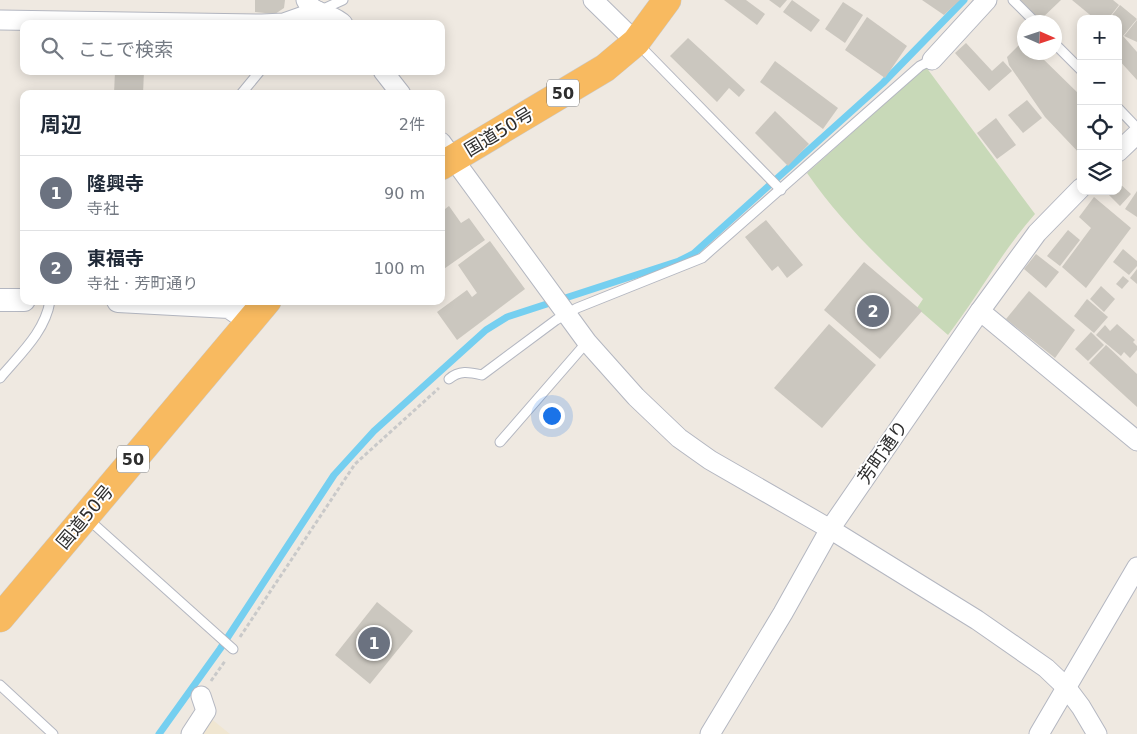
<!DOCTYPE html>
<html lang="ja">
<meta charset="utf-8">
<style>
body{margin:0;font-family:"DejaVu Sans","Noto Sans JP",sans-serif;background:#f2f2f3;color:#1f2937}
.controls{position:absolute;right:15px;top:15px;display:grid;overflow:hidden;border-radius:10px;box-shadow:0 2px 12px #0003}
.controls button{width:45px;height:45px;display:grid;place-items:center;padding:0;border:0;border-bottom:1px solid #e0e1e3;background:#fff;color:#1f2937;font:25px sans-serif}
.compass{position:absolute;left:1017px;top:15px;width:45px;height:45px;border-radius:50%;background:#fff;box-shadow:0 2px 12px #0003;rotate:93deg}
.you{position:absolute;left:551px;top:415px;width:18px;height:18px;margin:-12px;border:4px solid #fff;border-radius:50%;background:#1a73e8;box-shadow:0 0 0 8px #1a73e833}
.badge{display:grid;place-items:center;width:32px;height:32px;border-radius:50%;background:#4264fb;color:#fff;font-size:16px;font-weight:700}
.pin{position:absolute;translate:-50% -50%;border:2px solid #fff;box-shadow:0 1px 5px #0006}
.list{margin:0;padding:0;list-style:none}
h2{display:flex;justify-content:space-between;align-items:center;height:65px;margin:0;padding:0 20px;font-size:21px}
h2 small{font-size:16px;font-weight:400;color:#747a83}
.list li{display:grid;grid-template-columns:32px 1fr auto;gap:15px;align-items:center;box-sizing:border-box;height:75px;padding:0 20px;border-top:1px solid #e0e1e3}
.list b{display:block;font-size:19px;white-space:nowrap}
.list p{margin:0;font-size:16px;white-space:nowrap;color:#747a83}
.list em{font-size:16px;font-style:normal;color:#747a83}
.icon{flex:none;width:28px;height:28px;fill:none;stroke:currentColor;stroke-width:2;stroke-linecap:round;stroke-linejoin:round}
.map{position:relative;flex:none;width:1137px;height:734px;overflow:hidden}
.search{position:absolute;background:#fff;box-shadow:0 2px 12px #0003;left:20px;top:20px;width:425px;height:55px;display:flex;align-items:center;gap:12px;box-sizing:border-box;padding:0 18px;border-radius:10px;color:#747a83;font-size:19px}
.panel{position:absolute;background:#fff;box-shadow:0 2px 12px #0003;left:20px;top:90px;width:425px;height:215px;border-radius:10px}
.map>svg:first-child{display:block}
.education{fill:#f0e6d1}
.cemetery{fill:#c8d9b8}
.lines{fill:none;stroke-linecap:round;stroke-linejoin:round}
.stream{stroke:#75cff0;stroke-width:7}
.building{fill:#cbc7bf}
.service-casing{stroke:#b4b7c1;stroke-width:11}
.minor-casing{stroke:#b4b7c1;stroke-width:21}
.tertiary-casing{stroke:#b4b7c1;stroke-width:24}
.trunk-casing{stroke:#c9c9c9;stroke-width:29}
.path{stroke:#c9c9c9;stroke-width:3;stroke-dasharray:4 2.5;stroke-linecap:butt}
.service{stroke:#fff;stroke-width:9}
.minor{stroke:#fff;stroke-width:19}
.tertiary{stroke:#fff;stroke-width:22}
.trunk{stroke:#f8ba60;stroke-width:28}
.labels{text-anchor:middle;stroke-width:4;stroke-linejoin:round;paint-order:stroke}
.shield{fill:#fff;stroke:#6d6d6d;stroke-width:1}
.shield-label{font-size:16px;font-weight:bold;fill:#2e2e2e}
.street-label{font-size:18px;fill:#2e2e2e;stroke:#fff}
</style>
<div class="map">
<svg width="1137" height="734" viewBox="0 0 1137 734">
<rect width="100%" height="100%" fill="#efe9e1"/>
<!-- education -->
<path class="education" d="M209 717 230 734H198Z"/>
<!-- cemetery -->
<path class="cemetery" d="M926 67 1035 214C1002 251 978 296 948 335L917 308 923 299C879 258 842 223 807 173Z"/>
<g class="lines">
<!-- stream -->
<path class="stream" d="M159 734 220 649 334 475 374 431 486 330 507 317 679 261 693 254 883 83 964 0"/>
</g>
<!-- building -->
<g class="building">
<path d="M255 0H285L284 8 275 14 255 12Z"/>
<path d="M724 0H746L765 14 757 25Z"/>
<path d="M769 0H787L780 8Z"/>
<path d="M792 0 820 20 811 32 783 12Z"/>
<path d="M922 0H960L944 15Z"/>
<path d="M1018 0H1061L1038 22Z"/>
<path d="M1072 0H1113L1119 5 1108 19H1095Z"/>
<path d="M843 2 863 15 845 43 825 29Z"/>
<path d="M1120 5 1137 19 1123 36 1137 52V80L1118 59V19H1109Z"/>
<path d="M867 17 907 46 885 78 845 50Z"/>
<path d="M1137 20V42L1124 36Z"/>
<path d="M688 38 745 90 739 97 729 88 717 102 670 56Z"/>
<path d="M966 43 992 71 1003 61 1012 71 989 91 955 53Z"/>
<path d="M1020 44 1024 45V52H1036L1081 96V155L1045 117 1009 65 1007 57Z"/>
<path d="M775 61 838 108 823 129 760 82Z"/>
<path d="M115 71H144L143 94H114Z"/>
<path d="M1027 100 1042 118 1023 133 1008 115Z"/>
<path d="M775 111 809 144 788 166 755 133Z"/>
<path d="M996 118 1016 145 997 159 977 133Z"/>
<path d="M1118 182 1131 194 1120 206 1105 191H1118Z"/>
<path d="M1137 191V217L1125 209Z"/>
<path d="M1094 197 1131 228 1086 288 1062 267 1091 228 1079 217Z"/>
<path d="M449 206 461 223 469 218 485 240 441 271V212Z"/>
<path d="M766 220 803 265 787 278 778 266 772 271 745 237Z"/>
<path d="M1068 230 1080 240 1060 266 1047 256Z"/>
<path d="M490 241 525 289 457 340 437 312 467 290 472 297 477 293 458 265Z"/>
<path d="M1123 249 1137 261V266L1129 275 1113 262Z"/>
<path d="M1036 254 1059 272 1046 288 1024 269Z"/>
<path d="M864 262 922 311 880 359 824 310Z"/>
<path d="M1137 269V284L1130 278Z"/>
<path d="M1123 276 1129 281 1122 289 1116 284Z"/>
<path d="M1101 286 1115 299 1104 312 1090 299Z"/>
<path d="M1029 291 1075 330 1055 358 1006 319Z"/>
<path d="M1087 299 1108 317 1094 333 1074 316Z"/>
<path d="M829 324 876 365 822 428 774 388Z"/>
<path d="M1117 324 1135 340 1133 342 1137 346V350L1130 358 1124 352 1121 356 1096 335 1105 325 1110 331Z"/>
<path d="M1091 332 1104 345 1088 361 1075 349Z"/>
<path d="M1106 345 1137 374V407L1089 363Z"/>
<path d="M377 602 413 631 370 684 335 655Z"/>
</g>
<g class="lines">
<!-- service casing -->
<g class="service-casing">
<g id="service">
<path d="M1013 0 1035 22"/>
<path d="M321 10 343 0"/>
<path d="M1054 43 1081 70"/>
<path d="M638 44 781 190"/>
<path d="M241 94 260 71"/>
<path d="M1118 108 1137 128"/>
<path d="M0 378C20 354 45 332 50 301"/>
<path d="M449 379C459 370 469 372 482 375L556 320 577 308 702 258 920 66 932 60"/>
<path d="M500 442 587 342"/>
<path d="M88 519 233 649"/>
<path d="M0 685 53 734"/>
</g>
</g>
<!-- minor casing -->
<g class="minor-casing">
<g id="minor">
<path d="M306 0C313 15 333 13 343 24"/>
<path d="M593 0 636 42"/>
<path d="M0 20 262 24 284 23 318 11"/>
<path d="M932 60 987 0"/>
<path d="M383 71 401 94"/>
<path d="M441 142 587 342 636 397 679 438 710 460 830 529 977 620 1046 668 1066 687 1081 707 1097 734"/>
<path d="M1118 152 1137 134"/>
<path d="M980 311 1137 441"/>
<path d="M191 734 206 711 201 696"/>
<path d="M710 734 783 613 830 529 980 311 1037 233 1081 188"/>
<path d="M1039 734 1137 567"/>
</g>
</g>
<!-- tertiary casing -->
<g class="tertiary-casing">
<g id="tertiary">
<path d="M0 300H24"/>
<path d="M118 301 229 307 249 321"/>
</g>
</g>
<!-- trunk casing -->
<g class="trunk-casing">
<g id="trunk">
<path d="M441 166 605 68 636 42 667 0"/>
<path d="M0 618 267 301"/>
</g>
</g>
<!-- path -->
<g class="path">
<path d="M240 637 355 464 439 388"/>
<path d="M211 681 225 661"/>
</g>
<!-- service -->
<use href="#service" class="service"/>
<!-- minor -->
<use href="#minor" class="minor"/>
<!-- tertiary -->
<use href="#tertiary" class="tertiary"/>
<!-- trunk -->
<use href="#trunk" class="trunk"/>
</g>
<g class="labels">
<!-- shield labels -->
<g class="shield">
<rect x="547" y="79.5" width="32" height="27" rx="4"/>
<rect x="117" y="445.5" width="32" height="27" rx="4"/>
</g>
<g class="shield-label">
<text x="563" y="99">50</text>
<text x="133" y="465">50</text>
</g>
<!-- street labels -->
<g class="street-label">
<text transform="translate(499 132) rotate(-31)" y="6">国道50号</text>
<text transform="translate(883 452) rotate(-55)" y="6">芳町通り</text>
<text transform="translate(85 517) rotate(-50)" y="6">国道50号</text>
</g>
</g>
</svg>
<div class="controls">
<button>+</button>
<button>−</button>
<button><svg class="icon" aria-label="locate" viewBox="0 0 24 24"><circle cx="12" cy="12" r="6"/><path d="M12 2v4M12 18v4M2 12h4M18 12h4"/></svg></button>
<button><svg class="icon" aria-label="layers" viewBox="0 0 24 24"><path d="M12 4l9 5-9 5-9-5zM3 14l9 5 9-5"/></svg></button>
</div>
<svg class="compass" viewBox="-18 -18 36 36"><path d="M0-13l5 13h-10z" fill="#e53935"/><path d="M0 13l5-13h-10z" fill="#747a83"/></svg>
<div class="you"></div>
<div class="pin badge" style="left:374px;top:643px;background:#6b7280">1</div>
<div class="pin badge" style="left:873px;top:311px;background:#6b7280">2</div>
<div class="search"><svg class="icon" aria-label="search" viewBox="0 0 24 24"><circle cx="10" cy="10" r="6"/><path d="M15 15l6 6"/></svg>ここで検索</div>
<section class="panel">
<h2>周辺<small>2件</small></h2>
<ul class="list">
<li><span class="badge" style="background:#6b7280">1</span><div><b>隆興寺</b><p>寺社</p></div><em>90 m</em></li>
<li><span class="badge" style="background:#6b7280">2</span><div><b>東福寺</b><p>寺社 · 芳町通り</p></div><em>100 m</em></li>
</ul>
</section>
</div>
